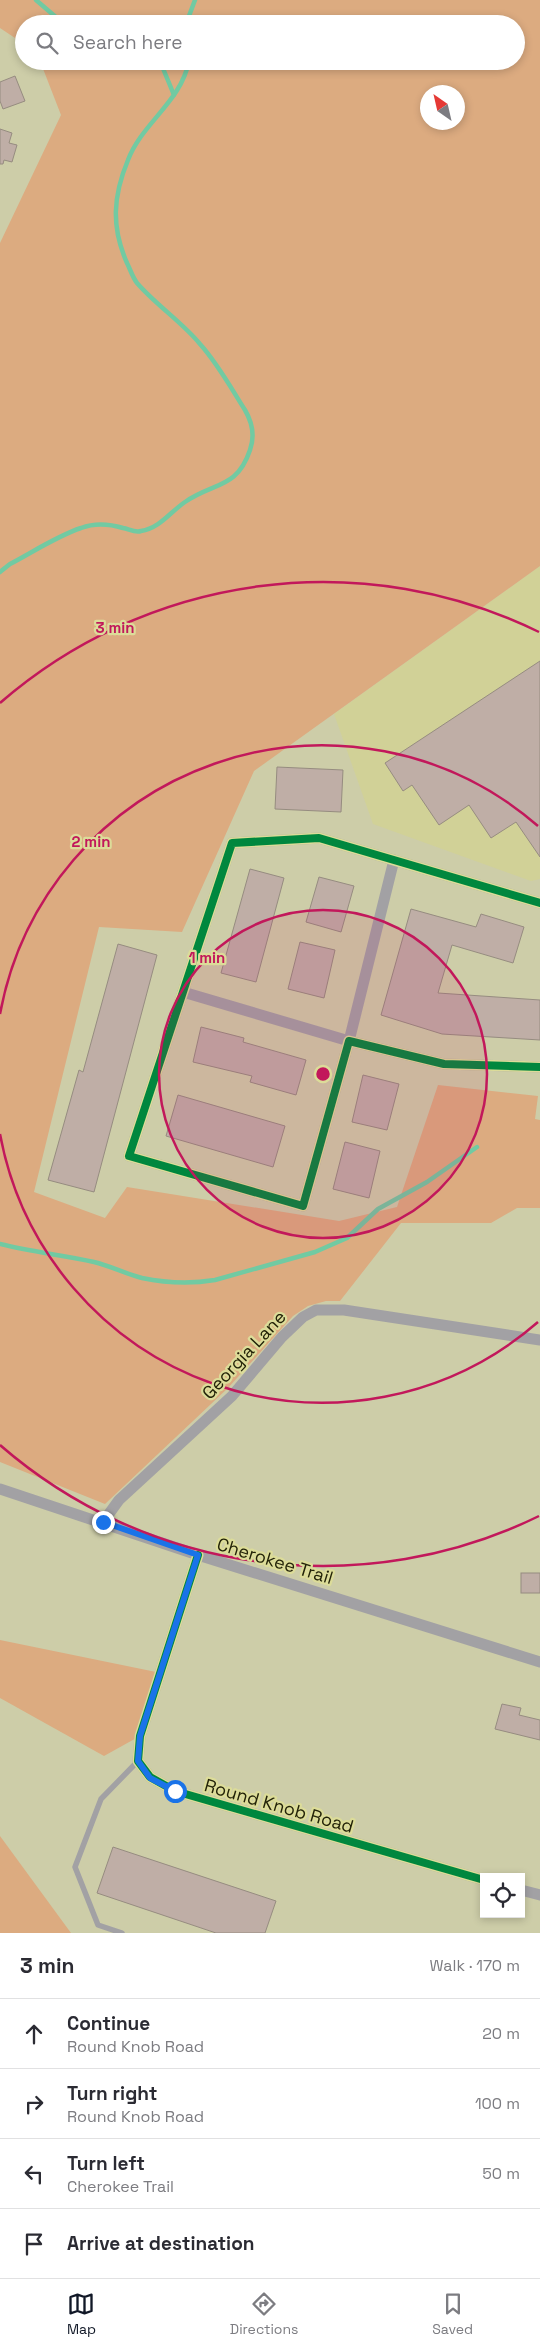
<!DOCTYPE html>
<meta charset="utf-8">
<style>
body{margin:0;font-family:"Space Grotesk",sans-serif;background:#f7f7f7;color:#2b2b33}
.controls{position:absolute;right:15px;bottom:15px;display:grid;overflow:hidden;border-radius:0px;box-shadow:0 2px 8px #0003}
.controls button{width:45px;height:45px;display:grid;place-items:center;padding:0;border:0;border-bottom:1px solid #e1e1e2;background:#fff;color:#2b2b33;font:25px sans-serif}
.compass{position:absolute;left:420px;top:85px;width:45px;height:45px;border-radius:50%;background:#fff;box-shadow:0 2px 8px #0003;rotate:326deg}
.stop{position:absolute;width:15px;height:15px;margin:-11px;border:4px solid #1a73e8;border-radius:50%;background:#fff}
.stop.end{background:#1a73e8;border-color:#fff;box-shadow:0 1px 5px #0008}
.list{margin:0;padding:0;list-style:none}
h2{display:flex;justify-content:space-between;align-items:center;height:65px;margin:0;padding:0 20px;font-size:21px}
h2 small{font-size:16px;font-weight:400;color:#7c7c81}
.list li{display:grid;grid-template-columns:32px 1fr auto;gap:15px;align-items:center;box-sizing:border-box;height:70px;padding:0 20px;border-top:1px solid #e1e1e2}
.list b{display:block;font-size:19px;white-space:nowrap}
.list p{margin:0;font-size:16px;white-space:nowrap;color:#7c7c81}
.list em{font-size:16px;font-style:normal;color:#7c7c81}
.icon{flex:none;width:28px;height:28px;fill:none;stroke:currentColor;stroke-width:2;stroke-linecap:round;stroke-linejoin:round}
.map{position:relative;flex:none;width:540px;height:1933px;overflow:hidden}
.search{position:absolute;background:#fff;box-shadow:0 2px 8px #0003;left:15px;right:15px;top:15px;height:55px;display:flex;align-items:center;gap:12px;box-sizing:border-box;padding:0 18px;border-radius:28px;color:#7c7c81;font-size:19px}
.sheet{height:345px;background:#fff}
nav{display:flex;justify-content:space-around;align-items:center;box-sizing:border-box;height:70px;border-top:1px solid #e1e1e2;background:#fff;font-size:14px;color:#7c7c81}
nav a{display:grid;justify-items:center;gap:2px}
nav .on{color:#111827}
.map>svg:first-child{display:block}
.built{fill:#d1d197}
.forest{fill:#dcab80;fill-rule:evenodd}
.lines{fill:none;stroke-linecap:round;stroke-linejoin:round}
.stream{stroke:#71caa2;stroke-width:4.5}
.building{fill:#bfaea6;stroke:#968c80}
.service{stroke:#a2a1a4;stroke-width:5.5}
.minor{stroke:#a2a1a4;stroke-width:11}
.cycleway-casing{stroke:#dcdc99;stroke-width:11}
.cycleway{stroke:#00873e;stroke-width:8}
.route{stroke:#1a73e8;stroke-width:6}
.ring{fill:none;stroke:#c2185b;stroke-width:2.5}
.labels{text-anchor:middle;stroke-width:4.5;stroke-linejoin:round;paint-order:stroke}
.street-label{font-size:18px;fill:#232308;stroke:#dcdc99}
.centre{fill:#c2185b;stroke:#dcdc99;stroke-width:2.5}
.ring-label{font-size:15px;text-anchor:middle;font-weight:bold;fill:#c2185b;stroke:#dcdc99;stroke-width:4.5;stroke-linejoin:round;paint-order:stroke}
</style>
<div class="map">
<svg width="540" height="1933" viewBox="0 0 540 1933">
<rect width="100%" height="100%" fill="#cdcda8"/>
<!-- built -->
<path class="built" d="M540 566V879L531 881 373 824 334 714Z"/>
<!-- forest -->
<g class="forest">
<path d="M0 0H540V566L254 771 182 932 99 927 34 1192 105 1218 127 1187 339 1221 397 1207 438 1085 538 1096 535 1119 540 1120V1208H517L491 1223H401L340 1301H326L308 1306 293 1316 228 1388 105 1504 0 1462V243L61 115 40 61H516V24H24V44L0 28ZM428 92H458V122H428Z"/>
<path d="M0 1640 161 1673 140 1736 104 1756 0 1698Z"/>
<path d="M0 1836 71 1933H0Z"/>
</g>
<g class="lines">
<!-- stream -->
<g class="stream">
<path d="M36 0 64 24"/>
<path d="M190 24 189 16 195 0"/>
<path d="M151 61 162 66 174 95"/>
<path d="M0 572 10 564C33 552 57 536 81 528 94 523 110 524 123 528 129 529 135 533 141 531 160 528 170 512 185 502 214 482 237 489 250 450 255 436 252 422 245 410 231 388 218 364 200 344 182 322 156 305 137 283 133 278 130 269 127 263 111 227 113 196 128 160 142 123 181 102 189 61"/>
<path d="M0 1244C31 1252 63 1255 94 1262 111 1266 126 1274 142 1278 166 1283 191 1284 215 1280L315 1252 347 1238 378 1209 427 1182 477 1147"/>
</g>
</g>
<!-- building -->
<g class="building">
<path d="M15 76 25 101 3 109 0 101V82Z"/>
<path d="M0 129 12 133 9 143 17 145 12 162 4 160 3 164H0Z"/>
<path d="M540 661V857L516 822 491 838 469 805 439 825 412 785 403 791 385 763Z"/>
<path d="M277 767 343 770 341 812 275 809Z"/>
<path d="M250 869 284 878 256 982 221 973Z"/>
<path d="M319 877 354 886 341 932 306 922Z"/>
<path d="M411 909 476 927 481 914 524 927 513 963 452 945 438 993 540 1000V1040L442 1034 381 1015Z"/>
<path d="M300 942 335 950 324 998 288 989Z"/>
<path d="M118 944 157 955 94 1192 48 1180 79 1070 83 1072Z"/>
<path d="M201 1027 244 1038 243 1042 306 1060 296 1095 250 1082 252 1076 193 1062Z"/>
<path d="M363 1075 399 1084 387 1130 352 1122Z"/>
<path d="M178 1095 285 1126 273 1167 166 1136Z"/>
<path d="M345 1142 380 1151 369 1198 333 1189Z"/>
<rect x="521" y="1573" width="19" height="20"/>
<path d="M502 1704 521 1708 519 1715 540 1720V1740L495 1729Z"/>
<path d="M113 1847 276 1901 265 1933H216L97 1893Z"/>
</g>
<g class="lines">
<!-- service -->
<path class="service" d="M122 1933 98 1925 75 1867 101 1799 138 1761"/>
<!-- minor -->
<g class="minor">
<path d="M540 903 319 838 232 843 129 1156 303 1206 349 1041 444 1064 540 1067"/>
<path d="M183 992 349 1041 394 860"/>
<path d="M0 1489 198 1555 540 1662"/>
<path d="M103 1522 119 1500 232 1396 282 1337 303 1317 316 1310H344L540 1340"/>
<path d="M198 1555 140 1736 138 1761 150 1777 175 1791 484 1880"/>
<path d="M521 1890 540 1895"/>
</g>
<!-- cycleway casing -->
<g class="cycleway-casing">
<g id="cycleway">
<path d="M540 903 319 838 232 843 129 1156 303 1206 349 1041 444 1064 540 1067"/>
<path d="M198 1555 140 1736 138 1761 150 1777 175 1791 484 1880"/>
</g>
</g>
<!-- cycleway -->
<use href="#cycleway" class="cycleway"/>
</g>
<g class="lines">
<!-- route -->
<path class="route" d="M103 1522 198 1555 140 1736 138 1761 150 1778 175 1791"/>
</g>
<!-- distance rings -->
<circle cx="323" cy="1074" r="164" fill="#c2185b" fill-opacity=".12"/>
<g class="ring">
<circle cx="323" cy="1074" r="164"/>
<path d="M538 1322A328 328 0 0 1 0 1134M0 1014A328 328 0 0 1 538 826"/>
<path d="M539 1516A492 492 0 0 1 0 1445M0 703A492 492 0 0 1 539 632"/>
</g>
<g class="labels">
<!-- street labels -->
<g class="street-label">
<text transform="translate(244 1355) rotate(-47)" y="6">Georgia Lane</text>
<text transform="translate(275 1561) rotate(17)" y="6">Cherokee Trail</text>
<text transform="translate(279 1806) rotate(16)" y="6">Round Knob Road</text>
</g>
</g>
<circle cx="323" cy="1074" r="8" class="centre"/>
<g class="ring-label">
<text x="115" y="633">3 min</text>
<text x="91" y="847">2 min</text>
<text x="207" y="963">1 min</text>
</g>
</svg>
<div class="controls">
<button><svg class="icon" aria-label="locate" viewBox="0 0 24 24"><circle cx="12" cy="12" r="6"/><path d="M12 2v4M12 18v4M2 12h4M18 12h4"/></svg></button>
</div>
<svg class="compass" viewBox="-18 -18 36 36"><path d="M0-13l5 13h-10z" fill="#e53935"/><path d="M0 13l5-13h-10z" fill="#7c7c81"/></svg>
<div class="stop" style="left:175px;top:1791px"></div>
<div class="stop end" style="left:103px;top:1522px"></div>
<div class="search"><svg class="icon" aria-label="search" viewBox="0 0 24 24"><circle cx="10" cy="10" r="6"/><path d="M15 15l6 6"/></svg>Search here</div>
</div>
<section class="sheet">
<h2>3 min<small>Walk · 170 m</small></h2>
<ul class="list">
<li><svg class="icon" aria-label="ahead" viewBox="0 0 24 24"><path d="M12 20V5M6 11l6-6 6 6"/></svg><div><b>Continue</b><p>Round Knob Road</p></div><em>20 m</em></li>
<li><svg class="icon" aria-label="right" viewBox="0 0 24 24"><path d="M7 20v-9h11M14 6l5 5-5 5"/></svg><div><b>Turn right</b><p>Round Knob Road</p></div><em>100 m</em></li>
<li><svg class="icon" aria-label="left" viewBox="0 0 24 24"><path d="M17 20v-9H6M10 6l-5 5 5 5"/></svg><div><b>Turn left</b><p>Cherokee Trail</p></div><em>50 m</em></li>
<li><svg class="icon" aria-label="arrive" viewBox="0 0 24 24"><path d="M6 21V4h12l-3 4 3 4H6"/></svg><div><b>Arrive at destination</b></div></li>
</ul>
</section>
<nav>
<a class="on"><svg class="icon" aria-label="map" viewBox="0 0 24 24"><path d="M3 6l6-2 6 2 6-2v14l-6 2-6-2-6 2zM9 4v14M15 6v14"/></svg>Map</a>
<a><svg class="icon" aria-label="directions" viewBox="0 0 24 24"><path d="M12 3l9 9-9 9-9-9zM9 14v-3h6M13 9l2 2-2 2"/></svg>Directions</a>
<a><svg class="icon" aria-label="saved" viewBox="0 0 24 24"><path d="M7 4h10v16l-5-4-5 4z"/></svg>Saved</a>
</nav>
